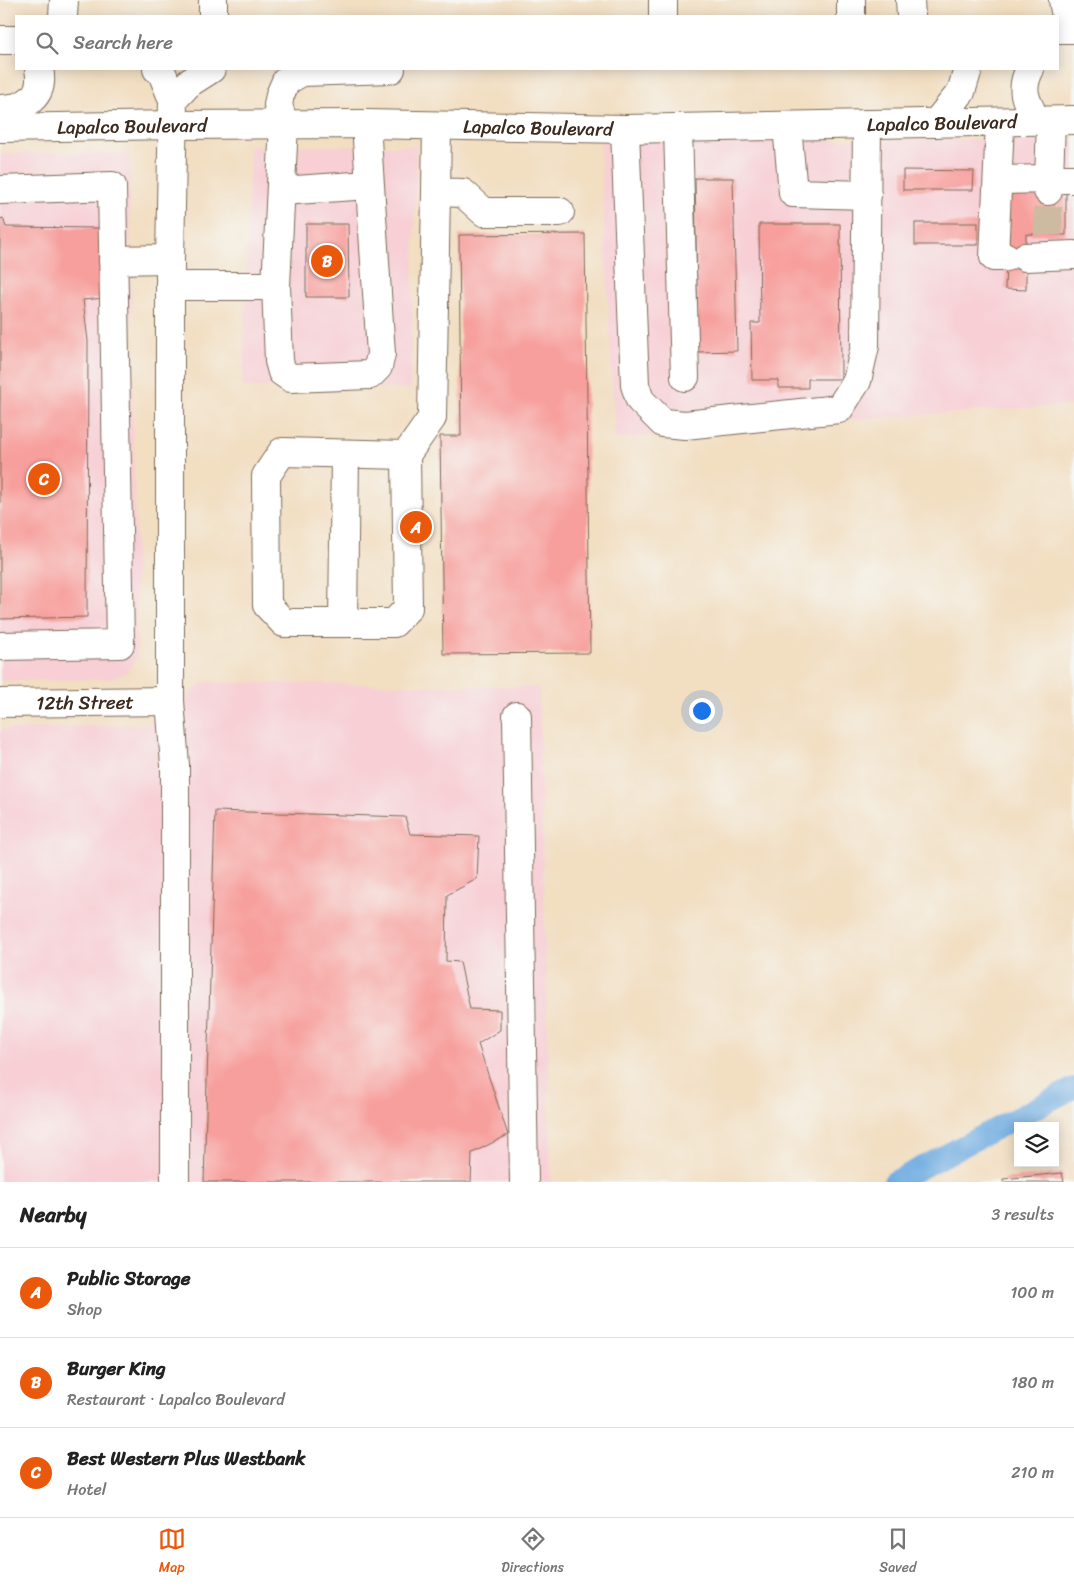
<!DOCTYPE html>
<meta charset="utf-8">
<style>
body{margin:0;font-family:Sriracha,sans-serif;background:#f2f2f2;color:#222}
.controls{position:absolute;right:15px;bottom:15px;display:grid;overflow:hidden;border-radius:0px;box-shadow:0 2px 12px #0003}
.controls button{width:45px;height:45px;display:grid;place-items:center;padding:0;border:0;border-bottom:1px solid #e0e0e0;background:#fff;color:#222;font:25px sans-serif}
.you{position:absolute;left:701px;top:710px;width:18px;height:18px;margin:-12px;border:4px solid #fff;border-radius:50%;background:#1a73e8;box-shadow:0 0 0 8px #1a73e833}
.badge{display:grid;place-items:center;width:32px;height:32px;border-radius:50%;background:#ea580c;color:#fff;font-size:16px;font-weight:700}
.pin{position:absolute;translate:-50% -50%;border:2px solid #fff;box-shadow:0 1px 5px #0006}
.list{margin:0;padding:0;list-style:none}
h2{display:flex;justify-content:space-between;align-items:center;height:65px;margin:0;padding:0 20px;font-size:21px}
h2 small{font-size:16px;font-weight:400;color:#767676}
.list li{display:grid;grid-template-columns:32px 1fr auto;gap:15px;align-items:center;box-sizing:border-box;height:90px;padding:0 20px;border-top:1px solid #e0e0e0}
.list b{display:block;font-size:19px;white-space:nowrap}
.list p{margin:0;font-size:16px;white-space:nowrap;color:#767676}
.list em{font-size:16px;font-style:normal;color:#767676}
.icon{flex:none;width:28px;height:28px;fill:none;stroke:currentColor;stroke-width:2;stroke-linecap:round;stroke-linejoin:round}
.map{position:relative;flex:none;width:1074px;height:1182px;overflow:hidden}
.search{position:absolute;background:#fff;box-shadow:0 2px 12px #0003;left:15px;right:15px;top:15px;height:55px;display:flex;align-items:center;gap:12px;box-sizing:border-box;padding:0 18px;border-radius:0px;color:#767676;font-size:19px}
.sheet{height:335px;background:#fff}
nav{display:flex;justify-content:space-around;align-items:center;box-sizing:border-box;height:70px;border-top:1px solid #e0e0e0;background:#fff;font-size:14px;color:#767676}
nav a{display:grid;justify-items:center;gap:2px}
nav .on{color:#ea580c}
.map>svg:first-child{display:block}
.built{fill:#f7cfd5}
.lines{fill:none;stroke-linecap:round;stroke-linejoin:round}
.canal{stroke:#70ace1;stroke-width:22}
.building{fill:#f79f9c}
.minor-tunnel{stroke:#cdbaa0;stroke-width:28;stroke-dasharray:28 14;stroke-linecap:butt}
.minor-casing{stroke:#7b6957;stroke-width:30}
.major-casing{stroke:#7b6957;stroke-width:30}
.minor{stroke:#fff;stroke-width:28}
.major{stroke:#fff;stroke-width:28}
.labels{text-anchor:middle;stroke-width:4;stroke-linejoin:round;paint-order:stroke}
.street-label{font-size:19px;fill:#3b2a1e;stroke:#f6f6f2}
</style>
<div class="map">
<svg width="1074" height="1182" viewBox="0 0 1074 1182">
<rect width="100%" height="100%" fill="#f6f6f2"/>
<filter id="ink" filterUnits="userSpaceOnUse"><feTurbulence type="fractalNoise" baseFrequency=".02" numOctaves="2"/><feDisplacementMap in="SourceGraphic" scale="10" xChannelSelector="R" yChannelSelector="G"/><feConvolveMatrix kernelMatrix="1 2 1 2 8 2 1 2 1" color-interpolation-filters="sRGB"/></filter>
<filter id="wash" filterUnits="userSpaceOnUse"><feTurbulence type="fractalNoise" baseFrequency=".0096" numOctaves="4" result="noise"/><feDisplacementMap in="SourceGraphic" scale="20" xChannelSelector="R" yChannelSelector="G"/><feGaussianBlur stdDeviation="1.12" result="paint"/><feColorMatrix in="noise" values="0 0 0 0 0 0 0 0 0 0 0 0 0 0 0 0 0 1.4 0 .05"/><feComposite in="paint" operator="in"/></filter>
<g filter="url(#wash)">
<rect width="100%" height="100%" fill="#f2dec1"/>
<!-- built -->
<g class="built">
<path d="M944 139 1074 141V405L873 418 615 439 600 143Z"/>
<path d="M250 146H417L410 389 243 387Z"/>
<path d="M0 153H129L137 656 127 673 109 679 0 681Z"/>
<path d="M203 682 539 687 551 1182H0V730L155 724Z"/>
</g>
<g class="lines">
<!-- canal -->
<path class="canal" d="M894 1182 1074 1088"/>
</g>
<g id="blocks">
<!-- building -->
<g class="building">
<path d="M903 170 974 171 973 190H903Z"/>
<path d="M695 178H733L737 351 698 352Z"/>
<path d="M1009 192H1066V235L1026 234V290L1005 289Z"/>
<path d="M3 218 6 227 100 228 105 298 83 300 88 341 87 617 0 619V219Z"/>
<rect x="915" y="223" width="63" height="22"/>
<path d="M306 224H348L349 297H306Z"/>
<path d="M759 224H840L841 379H808V388H778V380H752L751 323H760Z"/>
<path d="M585 234 590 653 443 654 440 436H461L459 235Z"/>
<path d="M215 811 405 817 410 834 479 836 477 879 447 895 446 961 460 962 470 1009 500 1010V1030L478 1044 508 1135 472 1153 471 1182H204Z"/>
<path d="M1062 1173 1064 1182H1003V1179Z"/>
</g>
</g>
</g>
<g filter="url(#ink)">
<use href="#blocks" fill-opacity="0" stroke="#7b6957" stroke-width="1"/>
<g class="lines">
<!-- minor-tunnel -->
<path class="minor-tunnel" d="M1048 235V191"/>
<!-- minor casing -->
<g class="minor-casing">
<g id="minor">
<path d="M213 0V16"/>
<path d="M910 0 911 16"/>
<path d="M1063 0 1068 29"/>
<path d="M63 16 64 0"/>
<path d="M663 16V0"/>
<path d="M851 16V0"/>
<path d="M157 69 162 73 173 100 170 259V701L175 765V1182"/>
<path d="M173 100 189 83 211 69"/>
<path d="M1051 121 1049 179H1074"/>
<path d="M1000 122 994 257H1006"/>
<path d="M284 124 276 286 279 361 282 372 291 378 370 375 378 367 381 354 366 124"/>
<path d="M437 126 436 192 463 193 484 212H560"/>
<path d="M787 126 793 193 867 195"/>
<path d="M678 128 685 377"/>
<path d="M625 129 635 385 640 400 663 423 685 425 839 409 857 381 865 346 867 124"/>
<path d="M998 180 1049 179 1048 191"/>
<path d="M0 190 112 186 120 644 0 646"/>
<path d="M281 191 369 185"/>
<path d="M1025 257 1074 255"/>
<path d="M113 260 170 259"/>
<path d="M170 286H276"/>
<path d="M406 455 408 608 394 623H284L267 605 266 476 282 452 406 455 432 418 436 192"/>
<path d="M343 623 345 454"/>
<path id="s1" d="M0 703 170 701"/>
<path d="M517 716 524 1182"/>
</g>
</g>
<!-- major casing -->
<g class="major-casing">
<g id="major">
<path d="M1058 29H1074"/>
<path d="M0 40H16"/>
<path d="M1030 69C1019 90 1026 101 1036 120"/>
<path d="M0 109C26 109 45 96 39 69"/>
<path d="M936 123 961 92 968 69"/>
<path d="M284 124 278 105 280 95 286 81 302 72 391 69"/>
<path id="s2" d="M0 128 174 125 366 124 625 129 1074 120"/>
</g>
</g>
<!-- minor -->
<use href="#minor" class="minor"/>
<!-- major -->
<use href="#major" class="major"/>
</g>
</g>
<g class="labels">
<!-- street labels -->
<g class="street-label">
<text dy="7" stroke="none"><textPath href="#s2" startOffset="942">Lapalco Boulevard</textPath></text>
<text dy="7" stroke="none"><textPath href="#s2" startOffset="132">Lapalco Boulevard</textPath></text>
<text dy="7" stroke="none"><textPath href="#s2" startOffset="538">Lapalco Boulevard</textPath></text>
<text dy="7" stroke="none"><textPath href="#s1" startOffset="85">12th Street</textPath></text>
</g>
</g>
</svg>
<div class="controls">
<button><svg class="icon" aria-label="layers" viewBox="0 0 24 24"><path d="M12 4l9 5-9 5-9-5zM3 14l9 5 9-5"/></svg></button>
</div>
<div class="you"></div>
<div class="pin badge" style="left:416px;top:527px">A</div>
<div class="pin badge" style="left:327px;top:261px">B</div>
<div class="pin badge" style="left:44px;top:479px">C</div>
<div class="search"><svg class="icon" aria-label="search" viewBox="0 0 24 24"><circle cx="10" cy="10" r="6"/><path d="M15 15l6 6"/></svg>Search here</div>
</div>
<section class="sheet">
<h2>Nearby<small>3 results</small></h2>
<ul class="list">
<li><span class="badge">A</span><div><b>Public Storage</b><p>Shop</p></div><em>100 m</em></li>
<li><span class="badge">B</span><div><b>Burger King</b><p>Restaurant · Lapalco Boulevard</p></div><em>180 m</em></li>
<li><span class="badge">C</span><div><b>Best Western Plus Westbank</b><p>Hotel</p></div><em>210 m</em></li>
</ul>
</section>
<nav>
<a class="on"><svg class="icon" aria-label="map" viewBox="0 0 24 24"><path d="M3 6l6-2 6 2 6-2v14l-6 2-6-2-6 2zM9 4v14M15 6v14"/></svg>Map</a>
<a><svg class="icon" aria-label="directions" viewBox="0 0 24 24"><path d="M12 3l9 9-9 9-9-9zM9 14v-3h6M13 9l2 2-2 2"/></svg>Directions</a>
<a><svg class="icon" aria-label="saved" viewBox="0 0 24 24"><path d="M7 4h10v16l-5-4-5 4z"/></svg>Saved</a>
</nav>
